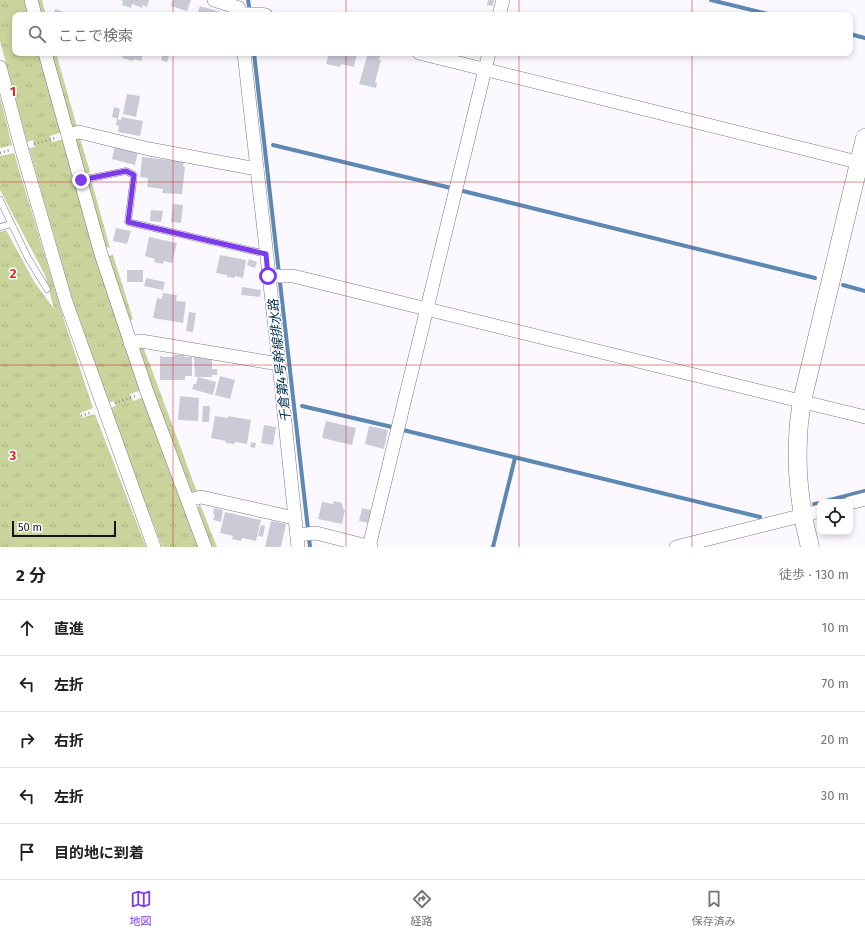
<!DOCTYPE html>
<html lang="ja">
<meta charset="utf-8">
<style>
body{margin:0;font-family:"Fira Sans","Noto Sans JP",sans-serif;background:#f6f6f6;color:#202124}
.controls{position:absolute;right:12px;bottom:12px;display:grid;overflow:hidden;border-radius:8px;box-shadow:0 2px 6px #0003}
.controls button{width:36px;height:36px;display:grid;place-items:center;padding:0;border:0;border-bottom:1px solid #e0e0e0;background:#fff;color:#202124;font:20px sans-serif}
.scale{position:absolute;left:12px;bottom:10px;width:104px;box-sizing:border-box;padding-left:4px;border:2px solid #161419;border-top:0;font-size:11px;line-height:14px;white-space:nowrap;color:#161419;-webkit-text-stroke:3px #fff;paint-order:stroke}
.stop{position:absolute;width:12px;height:12px;margin:-9px;border:3px solid #7c3aed;border-radius:50%;background:#fff}
.stop.end{background:#7c3aed;border-color:#fff;box-shadow:0 1px 4px #0008}
.list{margin:0;padding:0;list-style:none}
h2{display:flex;justify-content:space-between;align-items:center;height:52px;margin:0;padding:0 16px;font-size:17px}
h2 small{font-size:13px;font-weight:400;color:#757577}
.list li{display:grid;grid-template-columns:26px 1fr auto;gap:12px;align-items:center;box-sizing:border-box;height:56px;padding:0 16px;border-top:1px solid #e0e0e0}
.list b{display:block;font-size:15px;white-space:nowrap}
.list em{font-size:13px;font-style:normal;color:#757577}
.icon{flex:none;width:22px;height:22px;fill:none;stroke:currentColor;stroke-width:2;stroke-linecap:round;stroke-linejoin:round}
.map{position:relative;flex:none;width:865px;height:547px;overflow:hidden}
.search{position:absolute;background:#fff;box-shadow:0 2px 6px #0003;left:12px;right:12px;top:12px;height:44px;display:flex;align-items:center;gap:10px;box-sizing:border-box;padding:0 14px;border-radius:8px;color:#757577;font-size:15px}
.sheet{height:332px;background:#fff}
nav{display:flex;justify-content:space-around;align-items:center;box-sizing:border-box;height:56px;border-top:1px solid #e0e0e0;background:#fff;font-size:11px;color:#757577}
nav a{display:grid;justify-items:center;gap:2px}
nav .on{color:#7c3aed}
.map>svg:first-child{display:block}
.grass{fill:url(#grass-tufts)}
.lines{fill:none;stroke-linecap:round;stroke-linejoin:round}
.stream{stroke:#5d88b3;stroke-width:4}
.building{fill:#cbcbd8}
.lane-casing{stroke:#7c7884;stroke-width:7}
.street-casing{stroke:#7c7884;stroke-width:14}
.secondary-casing{stroke:#7c7884;stroke-width:19}
.path{stroke:#8b898f;stroke-width:2.5;stroke-dasharray:1 3;stroke-linecap:butt}
.lane{stroke:#fff;stroke-width:6}
.street{stroke:#fff;stroke-width:13}
.secondary{stroke:#fff;stroke-width:18}
.route{stroke:#7c3aed;stroke-width:5}
.grid{fill:none;stroke:#d62828;stroke-width:1;stroke-opacity:0.55}
.labels{text-anchor:middle;stroke-width:3;stroke-linejoin:round;paint-order:stroke}
.water-label{font-size:13px;font-style:italic;fill:#002e54;stroke:#fff}
.grid-label{font-size:13px;text-anchor:middle;font-weight:bold;fill:#d62828;stroke:#fff;stroke-width:3;stroke-linejoin:round;paint-order:stroke}
</style>
<div class="map">
<svg width="865" height="547" viewBox="0 0 865 547">
<defs>
<pattern id="grass-tufts" width="24" height="20" patternUnits="userSpaceOnUse"><rect width="24" height="20" fill="#c8d49b"/><path d="M3 7l-1-3M5 7V3M7 7l1-3M15 17l-1-3M17 17v-4M19 17l1-3" fill="none" stroke="#abb585"/></pattern>
</defs>
<rect width="100%" height="100%" fill="#fbf9ff"/>
<!-- grass -->
<g class="grass">
<path d="M0 0H27L30 15H15V53H40L62 132 50 136 52 142 64 139 142 390 130 394 133 401 144 397 200 547H162L112 415 110 408 116 406 114 401 108 403 74 305 29 148 35 147 33 140 27 142 0 41Z"/>
<path d="M34 0H42L46 15H38Z"/>
<path d="M48 53H56L77 127 67 124Z"/>
<path d="M0 97 12 145 0 148Z"/>
<path d="M80 138 90 172 86 174 81 172 76 139Z"/>
<path d="M14 153 66 326 93 408 80 413 81 418 95 414 146 547H0V232L6 230 35 283 54 309 45 275 0 190V156Z"/>
<path d="M87 183H92L110 248 103 246Z"/>
<path d="M113 255 133 319 128 322 108 256Z"/>
<path d="M143 346 197 492 188 491 137 352 139 347Z"/>
<path d="M200 504 217 547H210L196 512Z"/>
</g>
<g class="lines">
<!-- stream -->
<g class="stream">
<path d="M248 0 250 12"/>
<path d="M711 0 772 15"/>
<path d="M850 34 865 38"/>
<path d="M254 53 310 547"/>
<path d="M273 145 451 188"/>
<path d="M463 191 815 278"/>
<path d="M843 285 865 291"/>
<path d="M302 406 392 427"/>
<path d="M403 430 760 517"/>
<path d="M822 502 865 491"/>
<path d="M814 504 820 503"/>
<path d="M493 547 515 458"/>
</g>
</g>
<!-- building -->
<g class="building">
<path d="M120 0H149L147 7 143 5 142 8 132 4 131 8 122 5 123 1Z"/>
<path d="M173 0H191L187 11 171 6Z"/>
<path d="M488 0H494L493 6 487 5Z"/>
<path d="M200 6 224 13 223 15H197Z"/>
<path d="M55 9 72 15H53Z"/>
<path d="M118 53H144L141 61 134 59 133 61 122 58 123 55Z"/>
<path d="M164 53H170L167 62 161 60Z"/>
<path d="M329 53H357L354 67 341 64 340 67 326 64Z"/>
<path d="M368 53H381L379 59 373 58 381 60 375 82 377 83 376 88 359 84Z"/>
<path d="M127 94 140 96 136 117 123 114Z"/>
<path d="M114 107 120 109 118 119 112 117Z"/>
<path d="M121 117 143 121 140 136 118 132 119 126 116 125 117 119 121 120Z"/>
<path d="M115 146 138 151 135 165 112 159Z"/>
<path d="M142 157 184 162 183 166 185 167 182 194 162 193 163 189 147 187 148 178 140 177Z"/>
<path d="M173 204 183 205 181 223 171 222Z"/>
<path d="M151 210 163 211 161 222 150 221Z"/>
<path d="M116 228 131 231 127 244 113 241Z"/>
<path d="M149 237 177 243 172 263 164 261 163 264 154 262 155 259 145 256Z"/>
<path d="M220 255 246 260 243 278 235 276V278L227 277V275L216 273Z"/>
<path d="M249 259 257 262 255 268 247 265Z"/>
<rect x="127" y="270" width="16" height="12"/>
<path d="M146 278 165 282 163 290 144 286Z"/>
<path d="M242 287 261 290 260 297 241 295Z"/>
<path d="M163 293 177 295 176 301 186 302 183 323 153 318 157 298 162 299Z"/>
<path d="M189 312 196 313 193 332 186 331Z"/>
<path d="M173 355H184V357H192V376H185V380H160V356H162V357H173Z"/>
<path d="M194 357H202V359H212V369H217V375H212V377H195Z"/>
<path d="M220 376 235 380 230 399 215 395Z"/>
<path d="M198 377 216 382 213 395 192 389 194 384H196Z"/>
<path d="M180 396 199 398 198 421 178 420Z"/>
<path d="M203 406H210L209 422H202Z"/>
<path d="M215 416 228 418V416L251 420 247 444 235 442 234 444 226 443V441L211 438Z"/>
<path d="M326 421 356 428 352 445 322 438Z"/>
<path d="M264 425 276 427 273 445 261 443Z"/>
<path d="M369 426 388 430 384 449 365 444Z"/>
<path d="M251 442 256 443 255 448 250 447Z"/>
<path d="M334 501 342 503 343 509 345 510 342 524 318 519 322 502 333 504Z"/>
<path d="M214 508 223 510 221 522 213 520 215 515 213 514Z"/>
<path d="M362 508 371 510 368 523 359 521Z"/>
<path d="M225 512 261 520 256 541 242 538 241 541 232 539 233 536 220 533Z"/>
<path d="M271 521 286 524 281 547H265Z"/>
<path d="M261 525 265 526 263 537 258 536Z"/>
</g>
<g class="lines">
<!-- lane casing -->
<g class="lane-casing">
<g id="lane">
<path d="M81 180 126 171 134 175 128 222 266 254"/>
<path d="M0 200 28 258 47 289"/>
<path d="M0 227 11 224"/>
</g>
</g>
<!-- street casing -->
<g class="street-casing">
<g id="street">
<path d="M31 0 35 15"/>
<path d="M214 0 239 8"/>
<path d="M239 14H261L266 15"/>
<path d="M499 15 503 0"/>
<path d="M45 53 101 254 147 392 205 547"/>
<path d="M244 53 279 364 298 547"/>
<path d="M419 53 865 164"/>
<path d="M0 67 21 147 66 302 154 547"/>
<path d="M68 135 79 132 149 149 257 169"/>
<path d="M269 276H293L865 417"/>
<path d="M130 343 141 341 279 364"/>
<path d="M188 500 201 497 294 518"/>
<path d="M850 503 865 499"/>
<path d="M297 535 316 533 371 547"/>
<path d="M369 547 489 53"/>
<path d="M676 547 820 511"/>
</g>
</g>
<!-- secondary casing -->
<g class="secondary-casing">
<path id="secondary" d="M810 547C801 512 796 477 798 440 798 427 800 414 802 401L865 138"/>
</g>
<!-- path -->
<g class="path">
<path d="M34 144 56 138"/>
<path d="M0 153 10 150"/>
<path d="M115 403 135 396"/>
<path d="M81 416 92 412"/>
</g>
<!-- lane -->
<use href="#lane" class="lane"/>
<!-- street -->
<use href="#street" class="street"/>
<!-- secondary -->
<use href="#secondary" class="secondary"/>
</g>
<g class="lines">
<!-- route -->
<path class="route" d="M81 180 126 171 134 175 128 222 266 254 268 276"/>
</g>
<!-- grid -->
<path class="grid" d="M173 0V15M346 0V15M519 0V15M692 0V15M173 53V547M346 53V547M519 53V547M692 53V547M0 182H865M0 365H865"/>
<g class="labels">
<!-- water labels -->
<g class="water-label">
<text transform="translate(279 361) rotate(-96)" y="5">千倉第4号幹線排水路</text>
</g>
</g>
<g class="grid-label">
<text x="13" y="96">1</text>
<text x="13" y="278">2</text>
<text x="13" y="460">3</text>
</g>
</svg>
<div class="controls">
<button><svg class="icon" aria-label="locate" viewBox="0 0 24 24"><circle cx="12" cy="12" r="6"/><path d="M12 2v4M12 18v4M2 12h4M18 12h4"/></svg></button>
</div>
<div class="scale">50 m</div>
<div class="stop" style="left:268px;top:276px"></div>
<div class="stop end" style="left:81px;top:180px"></div>
<div class="search"><svg class="icon" aria-label="search" viewBox="0 0 24 24"><circle cx="10" cy="10" r="6"/><path d="M15 15l6 6"/></svg>ここで検索</div>
</div>
<section class="sheet">
<h2>2 分<small>徒歩 · 130 m</small></h2>
<ul class="list">
<li><svg class="icon" aria-label="ahead" viewBox="0 0 24 24"><path d="M12 20V5M6 11l6-6 6 6"/></svg><div><b>直進</b></div><em>10 m</em></li>
<li><svg class="icon" aria-label="left" viewBox="0 0 24 24"><path d="M17 20v-9H6M10 6l-5 5 5 5"/></svg><div><b>左折</b></div><em>70 m</em></li>
<li><svg class="icon" aria-label="right" viewBox="0 0 24 24"><path d="M7 20v-9h11M14 6l5 5-5 5"/></svg><div><b>右折</b></div><em>20 m</em></li>
<li><svg class="icon" aria-label="left" viewBox="0 0 24 24"><path d="M17 20v-9H6M10 6l-5 5 5 5"/></svg><div><b>左折</b></div><em>30 m</em></li>
<li><svg class="icon" aria-label="arrive" viewBox="0 0 24 24"><path d="M6 21V4h12l-3 4 3 4H6"/></svg><div><b>目的地に到着</b></div></li>
</ul>
</section>
<nav>
<a class="on"><svg class="icon" aria-label="map" viewBox="0 0 24 24"><path d="M3 6l6-2 6 2 6-2v14l-6 2-6-2-6 2zM9 4v14M15 6v14"/></svg>地図</a>
<a><svg class="icon" aria-label="directions" viewBox="0 0 24 24"><path d="M12 3l9 9-9 9-9-9zM9 14v-3h6M13 9l2 2-2 2"/></svg>経路</a>
<a><svg class="icon" aria-label="saved" viewBox="0 0 24 24"><path d="M7 4h10v16l-5-4-5 4z"/></svg>保存済み</a>
</nav>
